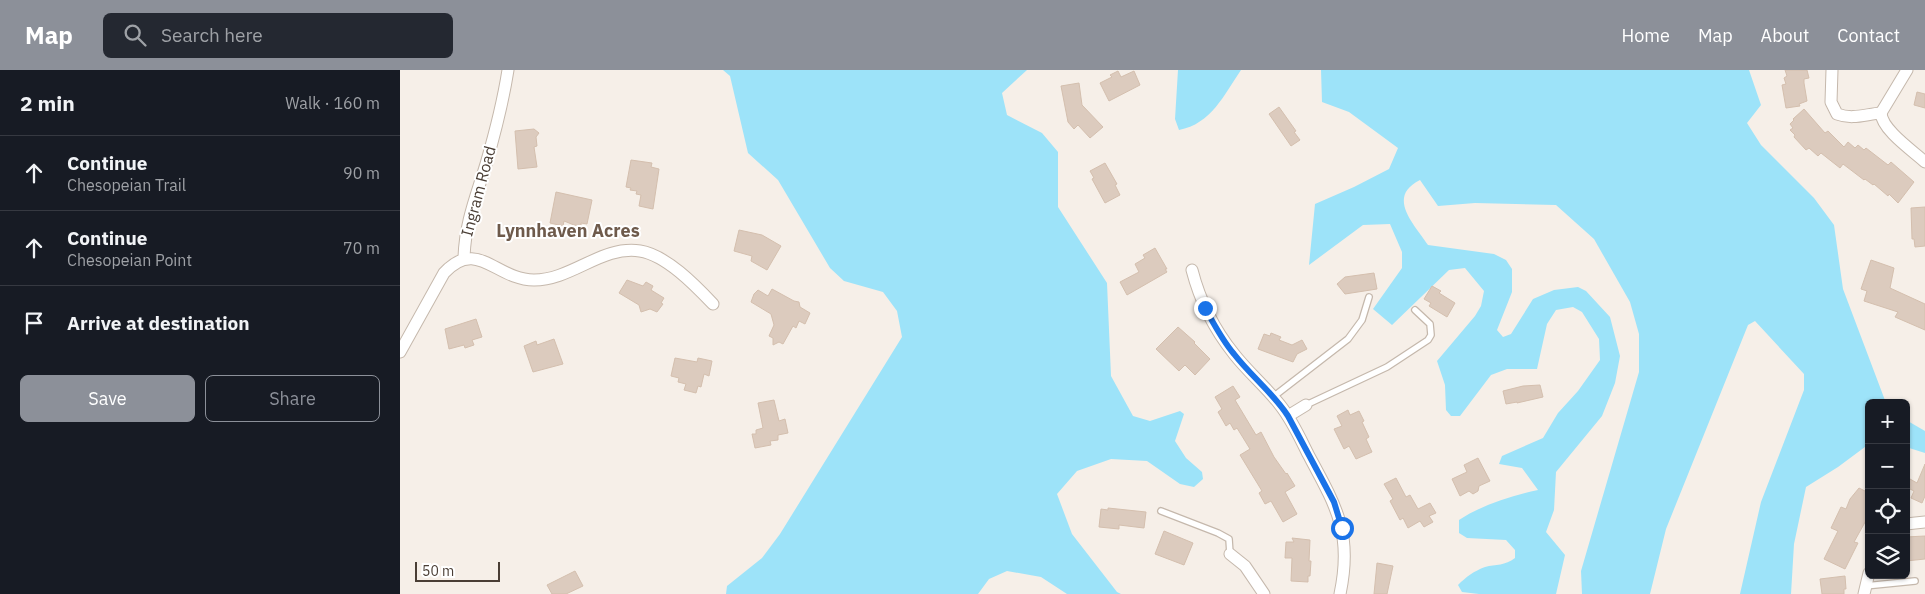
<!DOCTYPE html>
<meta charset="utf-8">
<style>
body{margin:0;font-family:"IBM Plex Sans",sans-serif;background:#242831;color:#f1f3f6}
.controls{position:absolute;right:15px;bottom:15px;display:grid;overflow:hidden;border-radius:8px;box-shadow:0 1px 4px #0004}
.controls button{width:45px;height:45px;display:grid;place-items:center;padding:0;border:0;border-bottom:1px solid #363941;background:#171b24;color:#f1f3f6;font:25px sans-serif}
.scale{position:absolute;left:15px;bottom:12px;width:85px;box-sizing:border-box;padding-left:5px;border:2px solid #4a3e35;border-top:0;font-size:14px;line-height:18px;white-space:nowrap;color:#4a3e35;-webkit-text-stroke:4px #fff;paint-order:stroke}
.stop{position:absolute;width:15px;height:15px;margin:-11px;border:4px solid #1a73e8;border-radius:50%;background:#fff}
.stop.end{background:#1a73e8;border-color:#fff;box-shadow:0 1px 5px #0008}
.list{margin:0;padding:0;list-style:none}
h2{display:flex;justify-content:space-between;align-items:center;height:65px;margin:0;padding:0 20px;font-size:21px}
h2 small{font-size:16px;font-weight:400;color:#9ea1a6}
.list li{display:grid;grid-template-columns:32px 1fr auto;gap:15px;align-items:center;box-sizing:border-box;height:75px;padding:0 20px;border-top:1px solid #363941}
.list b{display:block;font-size:19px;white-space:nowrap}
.list p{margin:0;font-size:16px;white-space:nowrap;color:#9ea1a6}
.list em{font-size:16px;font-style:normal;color:#9ea1a6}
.actions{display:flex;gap:10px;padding:15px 20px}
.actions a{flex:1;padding:11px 0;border:1px solid #8c9099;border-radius:8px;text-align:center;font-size:18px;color:#8c9099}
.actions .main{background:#8c9099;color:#fff}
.icon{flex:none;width:28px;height:28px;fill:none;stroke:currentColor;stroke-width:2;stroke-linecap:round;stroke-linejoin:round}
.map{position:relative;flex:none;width:1525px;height:524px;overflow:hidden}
header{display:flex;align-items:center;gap:30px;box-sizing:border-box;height:70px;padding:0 25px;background:#8c9099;color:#fff}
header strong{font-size:24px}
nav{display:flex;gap:28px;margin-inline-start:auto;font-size:18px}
.search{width:350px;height:45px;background:#242831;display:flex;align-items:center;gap:12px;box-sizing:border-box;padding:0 18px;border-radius:8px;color:#9ea1a6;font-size:19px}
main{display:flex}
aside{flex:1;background:#171b24}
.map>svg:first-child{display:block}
.water{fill:#9de3f9}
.building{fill:#dccbbe;stroke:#d4bfae}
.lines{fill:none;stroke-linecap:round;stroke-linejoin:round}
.service-casing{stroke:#c5b8ac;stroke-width:8}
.minor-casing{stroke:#c5b8ac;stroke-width:13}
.service{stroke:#fff;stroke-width:5.5}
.minor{stroke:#fff;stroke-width:11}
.route{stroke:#1a73e8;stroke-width:6}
.labels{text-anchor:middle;stroke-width:4;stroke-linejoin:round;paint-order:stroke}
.street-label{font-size:16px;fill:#4a3e35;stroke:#fff}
.neighbourhood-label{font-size:18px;font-weight:bold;fill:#6e5a4b;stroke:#fff}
</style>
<header>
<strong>Map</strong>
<div class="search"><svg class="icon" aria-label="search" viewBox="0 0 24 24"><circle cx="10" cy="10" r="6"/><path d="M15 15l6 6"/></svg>Search here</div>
<nav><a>Home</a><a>Map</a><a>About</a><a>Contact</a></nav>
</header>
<main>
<aside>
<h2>2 min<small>Walk · 160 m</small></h2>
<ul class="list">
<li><svg class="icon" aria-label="ahead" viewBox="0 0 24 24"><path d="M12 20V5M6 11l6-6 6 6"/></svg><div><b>Continue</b><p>Chesopeian Trail</p></div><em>90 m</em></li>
<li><svg class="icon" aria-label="ahead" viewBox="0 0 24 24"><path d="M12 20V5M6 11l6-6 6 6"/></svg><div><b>Continue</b><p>Chesopeian Point</p></div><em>70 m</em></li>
<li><svg class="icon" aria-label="arrive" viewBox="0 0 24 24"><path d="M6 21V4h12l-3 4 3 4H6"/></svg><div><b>Arrive at destination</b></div></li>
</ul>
<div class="actions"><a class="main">Save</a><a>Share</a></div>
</aside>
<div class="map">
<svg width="1525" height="524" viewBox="0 0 1525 524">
<rect width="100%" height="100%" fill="#f6efe8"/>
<!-- water -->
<g class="water">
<path d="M323 0H627L602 23 607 45 642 63 658 82V137L707 213 711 306 733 346 750 351 780 341 784 344 775 371 786 388 802 402 803 409 794 417 780 414 747 391 711 389 677 401 657 424 672 464 717 522 721 524H667L641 507 607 501 589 509 578 524H326L327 516 362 488 380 464 502 267 497 241 483 222 444 211 430 198 378 110 348 83 330 6Z"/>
<path d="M778 0H841C824 25 811 54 779 60L775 49Z"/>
<path d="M921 0H1349L1361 35 1347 53 1361 75 1414 128 1434 155 1443 219 1486 333H1469V374L1438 397 1406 417 1394 474 1391 524H1340L1361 432 1404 320V304L1355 251 1348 255 1266 459 1250 524H1182L1181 501 1239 302V264L1230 232 1194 169 1156 135 1075 133 1038 136 1020 110C986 127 1014 154 1028 175L1094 184 1106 190 1112 199V222L1097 260 1103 267 1111 264 1133 229 1154 220 1178 217 1186 221 1210 247 1220 286 1215 313 1202 346 1156 402 1154 440 1146 462 1165 485 1156 524H1079L1062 522 1058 515C1066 507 1074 501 1085 497 1096 494 1105 496 1115 488V480L1106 470 1067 468 1059 463V450C1082 435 1110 426 1138 420L1122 398 1099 394 1102 386 1143 368 1158 343 1178 321 1200 290 1199 269 1182 242 1173 237 1156 240 1147 254 1137 299H1107L1091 305 1060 346H1051L1046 340 1045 315 1037 291 1075 246 1081 236 1084 221 1065 198 1049 200 992 255 973 239 1002 198V182L990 154 963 155 909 195 915 134 954 117 989 99 998 78 949 42 922 32Z"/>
<path d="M1506 350 1525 361V383L1506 377Z"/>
</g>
<!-- building -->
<g class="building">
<path d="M1385 0H1407L1409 8 1404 9V13L1407 31 1399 34 1400 36 1386 38 1382 15 1386 14 1384 8 1387 6Z"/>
<path d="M718 1 721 7 734 1 740 15 709 31 700 13 712 7 710 5Z"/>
<path d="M679 13 682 35 703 57 690 68 678 55 674 59 668 52 661 16Z"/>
<path d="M1517 22 1525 24V38L1514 35Z"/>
<path d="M879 37 896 61 894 62 900 70 891 76 869 44Z"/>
<path d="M1404 39 1425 63 1428 61 1444 77 1448 72 1455 78 1458 75 1464 80 1466 78 1488 95 1491 92 1514 112 1498 133 1489 124 1488 126 1474 114 1473 115 1465 109 1464 110 1443 94 1440 98 1421 83 1418 86 1409 78 1406 80 1394 67 1395 65 1390 60 1393 58 1390 54 1394 50 1393 49Z"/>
<path d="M134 59 139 63 136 67 137 76 134 77 137 97 118 99 115 61Z"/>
<path d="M231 90 252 93 251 97 259 99 253 139 239 136 241 125 236 124 237 121 230 120 231 118 226 117Z"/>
<path d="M705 93 717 114 715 115 720 125 705 133 692 109 694 108 690 101Z"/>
<path d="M156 122 192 130 187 154 181 153V156L174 155 164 151 163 156 150 153Z"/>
<path d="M1525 137V176L1515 177 1514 169H1512L1511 138Z"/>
<path d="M339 160 362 165 381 176 367 200 351 191 352 186 334 181Z"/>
<path d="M755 178 767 199H765L767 202 727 225 720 212 739 202 735 194 745 188 743 185Z"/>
<path d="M1471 190 1494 198 1490 218 1525 234V260L1495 247 1498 242 1464 231 1467 221 1461 219Z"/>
<path d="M974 203 977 219 945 224 937 214 945 207Z"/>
<path d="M227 210 243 216 246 212 253 216 251 220 264 228 261 233 263 234 257 242 250 239 241 242 239 235 219 223Z"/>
<path d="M1032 216 1041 221 1039 223 1055 233 1047 247 1029 236 1031 233 1024 229Z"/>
<path d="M372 219 394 231 399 232 400 237 410 243 405 254 399 251 396 258 393 256 383 274 379 272 373 275V268L369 266 374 255 371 244 351 232 354 224 358 220 368 226Z"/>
<path d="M76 249 82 267 72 270 74 275 65 278 64 275 49 279 45 259Z"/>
<path d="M778 257 795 272 794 273 810 289 795 305 785 295 779 301 756 279Z"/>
<path d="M871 263 881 267 879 270 892 275 902 270 907 279 897 284 893 292 858 279 864 264 870 266Z"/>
<path d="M154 269 163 294 133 302 124 276 136 271 137 275Z"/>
<path d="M275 288 297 292 298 288 312 291 309 306 304 304 301 317 298 316 296 323 284 320 286 314 278 312 279 308 271 306Z"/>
<path d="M1140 315 1143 327 1117 333V332L1106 334 1103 321 1123 316Z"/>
<path d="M833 316 840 327 835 330 856 365 861 362 874 387 886 404 887 403 895 416 885 422 897 444 883 452 871 431 865 434 859 423 862 421 840 385 850 379 837 358 834 360 830 353 826 356 818 342 822 339 815 327Z"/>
<path d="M374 330 379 351 385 349 388 363 378 365V370L370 371 371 375 355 378 352 364H356V360L363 358 358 333Z"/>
<path d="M948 340 950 345 959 341 964 351 962 352 969 367 966 369 972 382 956 389 949 376 944 379 934 359 942 356 937 346Z"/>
<path d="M1078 388 1090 411 1079 416 1078 421 1073 424 1069 421 1060 426 1052 409 1067 402 1064 395Z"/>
<path d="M1525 394V426L1522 433 1511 428 1514 421 1506 417 1510 409 1517 413Z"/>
<path d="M996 408 1006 427 1010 425 1018 439 1030 433 1036 443 1029 446 1033 452 1024 457 1020 451 1008 458 1003 448 1000 450 990 431 993 429 984 414Z"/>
<path d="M1459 418 1469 423V445L1454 472 1458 473 1445 499 1424 489 1438 461 1431 458 1441 437 1446 439 1450 429Z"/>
<path d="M708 438 746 442 744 458 719 455V459L699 457 701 439 708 440Z"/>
<path d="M764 461 793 473 784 495 755 484Z"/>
<path d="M1525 466V489L1506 491V467Z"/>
<path d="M892 468 910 470 909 491H911L910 506H908V512L891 511 892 488H885L886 472H894Z"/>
<path d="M977 493 993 496 987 524H974Z"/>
<path d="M175 501 183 516 166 524H152L147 515Z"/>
<path d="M1445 506 1446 519H1444V524H1422L1420 509Z"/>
</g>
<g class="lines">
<!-- service casing -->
<g class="service-casing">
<g id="service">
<path d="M873 327 948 269 962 250 969 227"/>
<path d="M906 335 987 297 1028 270 1031 265 1030 254 1015 240"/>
<path d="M761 441 818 463 829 469 830 484"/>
<path d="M1465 516 1515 511"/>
</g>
</g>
<!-- minor casing -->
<g class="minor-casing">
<g id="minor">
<path d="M1432 0 1431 32 1437 44C1453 50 1466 44 1481 43"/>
<path d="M1481 43C1482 60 1513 81 1525 92"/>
<path d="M1481 43 1507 0"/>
<path d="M64 188C65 153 76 127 86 94 95 63 103 32 108 0"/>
<path d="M792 200C800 231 814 259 834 284 848 302 866 317 880 335 892 350 900 368 908 384 936 436 953 463 940 524"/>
<path d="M0 282 44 203C77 167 96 210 134 210 172 210 202 175 240 181 266 185 295 215 313 234"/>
<path d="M888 346 906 335"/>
<path d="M1506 454 1525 452"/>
<path d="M830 484 845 496 864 524"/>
<path d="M1464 524 1469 503"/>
</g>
</g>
<!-- service -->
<use href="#service" class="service"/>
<!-- minor -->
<use href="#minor" class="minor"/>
</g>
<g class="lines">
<!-- route -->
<path class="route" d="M805 238C814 254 822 270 834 284 851 306 873 323 888 346L934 432 942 458"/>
</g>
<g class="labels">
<!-- street labels -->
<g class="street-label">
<text transform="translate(78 121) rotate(-75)" y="6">Ingram Road</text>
</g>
<!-- neighbourhood labels -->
<g class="neighbourhood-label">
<text x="168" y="167">Lynnhaven Acres</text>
</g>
</g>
</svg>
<div class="controls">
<button>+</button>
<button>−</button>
<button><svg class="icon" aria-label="locate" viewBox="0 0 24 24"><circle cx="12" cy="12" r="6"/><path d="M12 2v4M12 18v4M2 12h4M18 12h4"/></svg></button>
<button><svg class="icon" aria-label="layers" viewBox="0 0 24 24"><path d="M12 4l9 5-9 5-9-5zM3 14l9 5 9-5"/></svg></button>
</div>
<div class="scale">50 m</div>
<div class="stop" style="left:942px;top:458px"></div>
<div class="stop end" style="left:805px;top:238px"></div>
</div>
</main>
